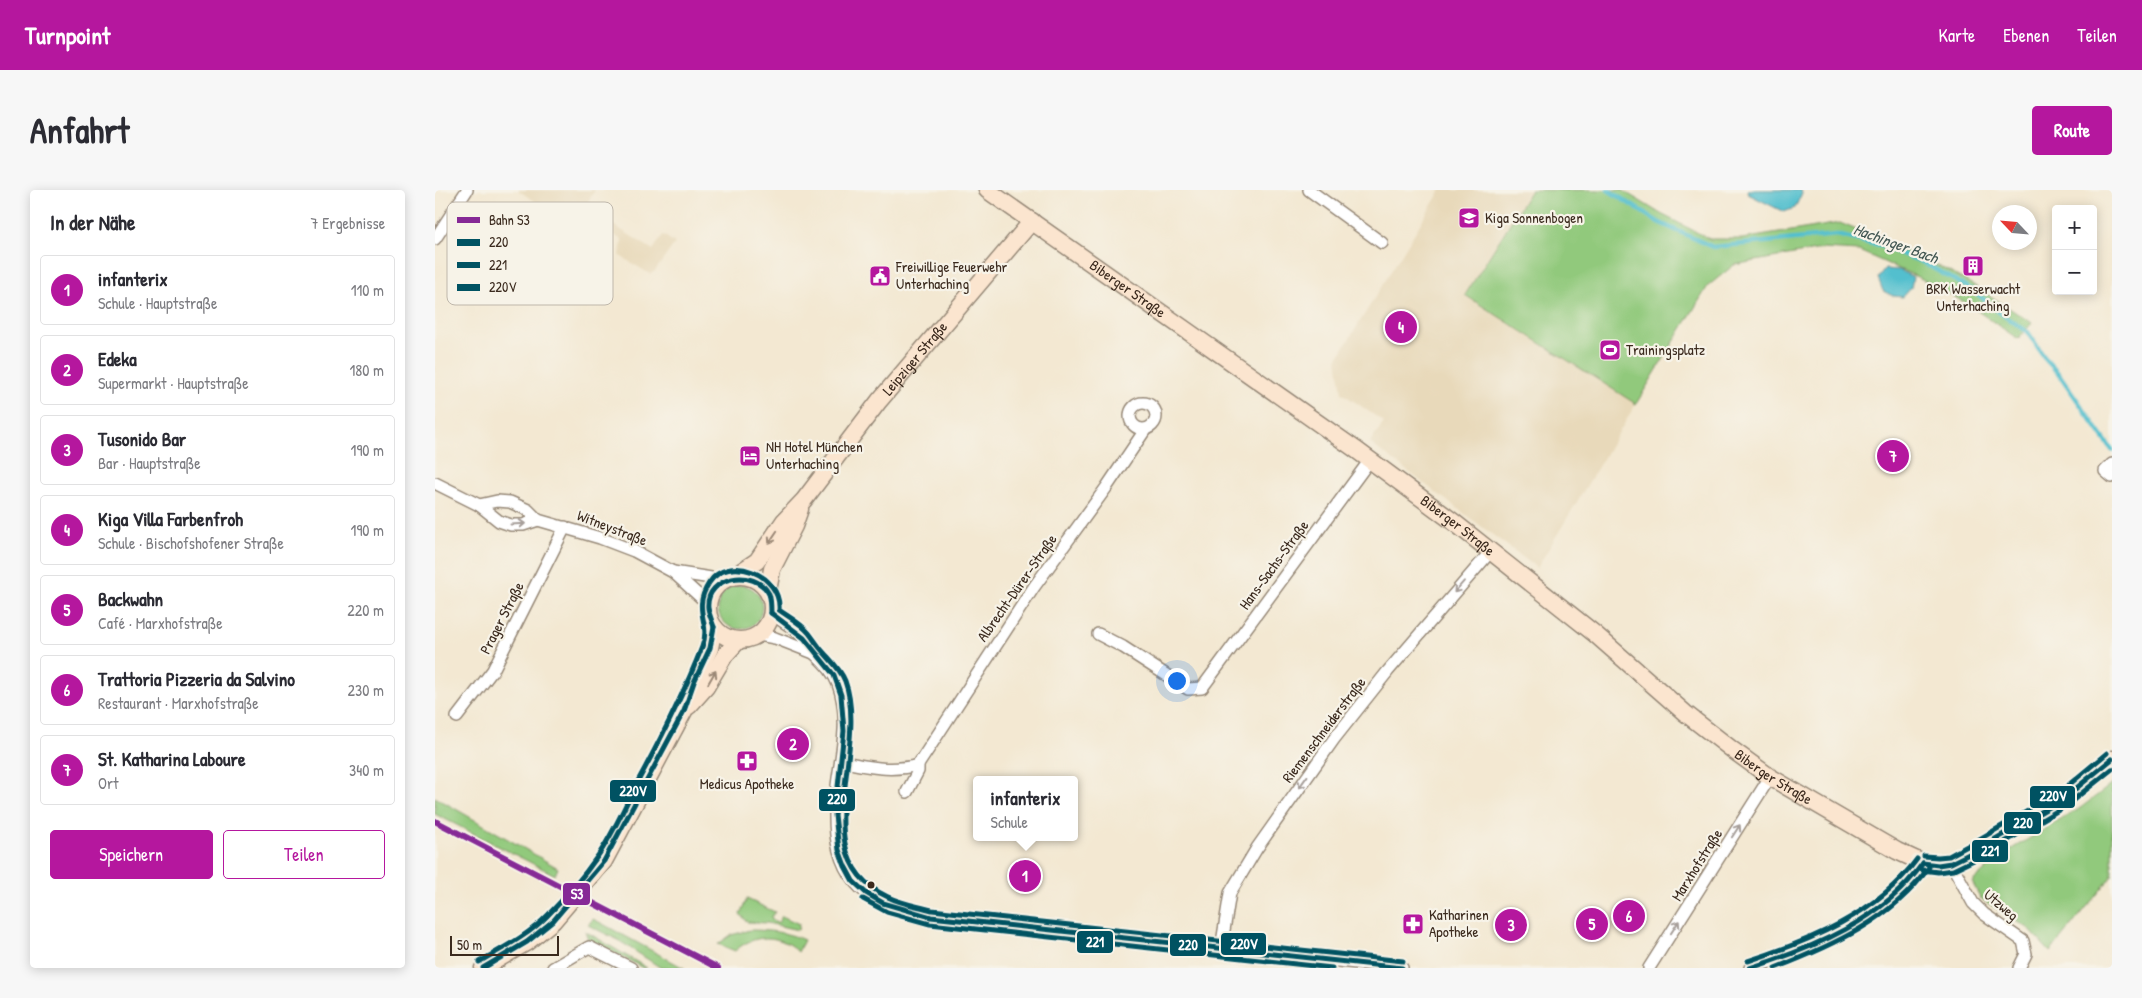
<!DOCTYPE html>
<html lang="de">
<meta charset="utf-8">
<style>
body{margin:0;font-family:"Patrick Hand",sans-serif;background:#f7f7f7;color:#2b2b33}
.controls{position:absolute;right:15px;top:15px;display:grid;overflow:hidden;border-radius:5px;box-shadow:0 2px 12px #0003}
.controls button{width:45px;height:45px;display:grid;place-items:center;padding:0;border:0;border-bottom:1px solid #e1e1e2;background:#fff;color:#2b2b33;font:25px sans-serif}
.compass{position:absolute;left:1557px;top:15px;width:45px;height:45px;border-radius:50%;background:#fff;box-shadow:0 2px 12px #0003;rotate:296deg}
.scale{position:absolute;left:15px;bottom:12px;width:109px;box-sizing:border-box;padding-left:5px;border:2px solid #3b2a1e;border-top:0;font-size:14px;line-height:18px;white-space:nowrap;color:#3b2a1e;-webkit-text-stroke:4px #f7f3e8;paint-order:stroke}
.you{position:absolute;left:741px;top:490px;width:18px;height:18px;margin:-12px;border:4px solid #fff;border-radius:50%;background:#1a73e8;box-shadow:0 0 0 8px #1a73e833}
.badge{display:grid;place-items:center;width:32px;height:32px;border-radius:50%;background:#b5179e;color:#fff;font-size:16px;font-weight:700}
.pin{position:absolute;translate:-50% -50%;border:2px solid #fff;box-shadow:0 1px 5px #0006}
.popup{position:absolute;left:538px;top:586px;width:105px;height:65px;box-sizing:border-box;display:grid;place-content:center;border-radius:5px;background:#fff;filter:drop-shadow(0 1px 4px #0005);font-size:16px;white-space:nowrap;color:#7c7c81}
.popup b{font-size:19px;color:#2b2b33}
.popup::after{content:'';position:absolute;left:50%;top:100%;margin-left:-10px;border:10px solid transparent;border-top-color:#fff}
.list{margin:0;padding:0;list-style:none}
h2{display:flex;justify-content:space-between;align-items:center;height:65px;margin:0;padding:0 20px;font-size:21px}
h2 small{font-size:16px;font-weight:400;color:#7c7c81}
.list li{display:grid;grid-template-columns:32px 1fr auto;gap:15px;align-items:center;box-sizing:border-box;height:70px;margin:0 10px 10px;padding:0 10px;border:1px solid #e1e1e2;border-radius:5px}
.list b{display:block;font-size:19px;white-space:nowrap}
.list p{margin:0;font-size:16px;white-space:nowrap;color:#7c7c81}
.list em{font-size:16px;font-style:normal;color:#7c7c81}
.actions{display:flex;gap:10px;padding:15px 20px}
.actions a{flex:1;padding:11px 0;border:1px solid #b5179e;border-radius:5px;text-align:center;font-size:18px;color:#b5179e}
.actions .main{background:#b5179e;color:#fff}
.map{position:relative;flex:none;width:1677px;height:778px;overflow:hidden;border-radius:5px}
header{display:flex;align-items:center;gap:30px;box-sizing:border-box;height:70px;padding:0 25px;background:#b5179e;color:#fff}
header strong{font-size:24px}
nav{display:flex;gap:28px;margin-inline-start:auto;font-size:18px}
.intro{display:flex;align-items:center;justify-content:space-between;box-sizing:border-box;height:120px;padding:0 30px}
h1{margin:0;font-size:35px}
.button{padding:12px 22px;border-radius:5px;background:#b5179e;color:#fff;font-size:18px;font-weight:700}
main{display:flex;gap:30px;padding:0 30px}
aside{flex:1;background:#fff;border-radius:5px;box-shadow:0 2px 12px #0003}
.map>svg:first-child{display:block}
.built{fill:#e8d9ba}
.green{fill:#91c97c;stroke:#667a4d}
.water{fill:#53bfce;stroke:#477476}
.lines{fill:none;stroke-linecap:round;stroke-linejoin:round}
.stream{stroke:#53bfce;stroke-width:4.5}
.street-casing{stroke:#978978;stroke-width:14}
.secondary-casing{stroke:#978978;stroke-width:19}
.street{stroke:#fff;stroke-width:11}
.secondary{stroke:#fbe5cf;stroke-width:16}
.bus-1-casing{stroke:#f7f3e8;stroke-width:9}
.bus-2-casing{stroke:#f7f3e8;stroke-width:9}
.bus-3-casing{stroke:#f7f3e8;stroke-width:9}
.bus-1{stroke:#005262;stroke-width:5}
.bus-2{stroke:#005262;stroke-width:5}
.bus-3{stroke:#005262;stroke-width:5}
.rail-1-casing{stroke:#f7f3e8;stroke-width:10}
.rail-1{stroke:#862996;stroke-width:6}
.oneway{stroke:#a79f9a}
.oneway2{stroke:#9b8876}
.bus-dot{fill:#3b2a1e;stroke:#f7f3e8;stroke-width:2}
.labels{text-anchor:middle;stroke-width:4.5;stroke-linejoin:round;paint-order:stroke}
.poi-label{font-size:15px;fill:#3b2a1e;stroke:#f7f3e8;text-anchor:start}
.street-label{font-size:15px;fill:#3b2a1e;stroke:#f7f3e8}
.water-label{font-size:16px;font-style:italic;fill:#425753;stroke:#f7f3e8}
.key{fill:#f7f3e8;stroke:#bfb7ab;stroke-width:1}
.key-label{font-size:14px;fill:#3b2a1e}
.line-badge{stroke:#f7f3e8;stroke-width:2}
.badge-label{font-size:14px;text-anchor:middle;font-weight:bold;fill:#fff}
</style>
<header>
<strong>Turnpoint</strong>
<nav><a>Karte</a><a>Ebenen</a><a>Teilen</a></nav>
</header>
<div class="intro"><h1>Anfahrt</h1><a class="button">Route</a></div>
<main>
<aside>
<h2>In der Nähe<small>7 Ergebnisse</small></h2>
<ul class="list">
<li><span class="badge">1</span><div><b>infanterix</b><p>Schule · Hauptstraße</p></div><em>110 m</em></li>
<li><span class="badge">2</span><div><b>Edeka</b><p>Supermarkt · Hauptstraße</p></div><em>180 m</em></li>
<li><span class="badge">3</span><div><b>Tusonido Bar</b><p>Bar · Hauptstraße</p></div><em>190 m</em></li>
<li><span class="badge">4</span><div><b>Kiga Villa Farbenfroh</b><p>Schule · Bischofshofener Straße</p></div><em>190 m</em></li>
<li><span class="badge">5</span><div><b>Backwahn</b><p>Café · Marxhofstraße</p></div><em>220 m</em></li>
<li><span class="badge">6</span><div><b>Trattoria Pizzeria da Salvino</b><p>Restaurant · Marxhofstraße</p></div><em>230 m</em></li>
<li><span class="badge">7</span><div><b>St. Katharina Laboure</b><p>Ort</p></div><em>340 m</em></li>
</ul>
<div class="actions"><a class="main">Speichern</a><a>Teilen</a></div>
</aside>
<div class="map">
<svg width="1677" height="778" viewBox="0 0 1677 778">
<rect width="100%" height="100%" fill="#f7f3e8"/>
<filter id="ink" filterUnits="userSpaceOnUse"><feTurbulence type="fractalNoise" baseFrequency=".02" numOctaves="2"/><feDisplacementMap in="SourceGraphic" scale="10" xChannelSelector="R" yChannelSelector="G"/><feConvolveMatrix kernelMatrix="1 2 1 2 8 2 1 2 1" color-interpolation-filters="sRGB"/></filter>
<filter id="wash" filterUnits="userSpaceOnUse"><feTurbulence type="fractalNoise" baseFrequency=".0096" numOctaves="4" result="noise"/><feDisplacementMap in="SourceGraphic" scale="20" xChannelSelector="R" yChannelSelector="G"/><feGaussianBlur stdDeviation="1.12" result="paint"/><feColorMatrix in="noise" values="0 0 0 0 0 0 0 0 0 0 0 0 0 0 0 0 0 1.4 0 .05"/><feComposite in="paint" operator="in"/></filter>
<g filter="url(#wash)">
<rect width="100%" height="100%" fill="#f3e8d2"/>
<!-- built -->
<g class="built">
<path d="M83 0H160L150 17 218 60 228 45 240 53 220 81 215 84 185 66 187 50 161 34 145 42Z"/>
<path d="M1006 0H1096L1030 105 1201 214 1102 378 935 253 949 232 907 203 902 169Z"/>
</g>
<!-- green -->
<g class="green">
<path d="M1096 0H1187L1226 24 1275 49H1307L1405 33 1489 68 1540 96 1597 133 1583 149 1531 113 1487 89 1424 61 1386 59 1299 75 1273 96 1201 214 1030 105Z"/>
<circle cx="305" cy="417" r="22"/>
<path d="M1677 594V686L1615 762 1593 738 1546 709 1537 692 1568 664 1644 619Z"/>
<path d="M0 607 123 678 120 685 0 624Z"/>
<path d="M312 709 340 722 336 727 339 732H344L347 726 364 734 363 740 332 733 312 732 305 724Z"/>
<path d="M158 729 166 733 249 778H226L183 750 153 735Z"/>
<path d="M315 740C333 740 352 742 369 750L363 762C345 743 318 744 300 761L283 754 296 745Z"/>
<path d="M150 741 212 778H208L161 753 154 752Z"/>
</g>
<!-- water -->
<g class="water">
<path d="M1312 0H1366L1367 3 1360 18 1349 22 1313 4Z"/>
<path d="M1450 79 1464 80 1478 87 1476 98 1468 107 1458 106 1448 101 1443 88Z"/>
</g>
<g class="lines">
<!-- stream -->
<path class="stream" d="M1173 0 1223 32 1278 57 1402 45 1446 56 1487 72 1539 101 1565 123 1593 142 1611 170 1624 184 1677 260"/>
</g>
</g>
<g filter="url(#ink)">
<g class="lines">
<!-- street casing -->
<g class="street-casing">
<g id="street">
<path d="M874 0 947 53"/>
<path d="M0 49 32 0"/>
<circle cx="708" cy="226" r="13"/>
<path d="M1677 274 1670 281 1677 287"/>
<path d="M0 293 44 315 64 331 76 335H88L103 330"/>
<path d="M44 315 62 311 75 312 93 320 103 330 165 348 199 361 238 382 273 414"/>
<path d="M238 382 289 390"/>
<path d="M336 423C346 431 358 437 367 446 372 451 375 458 380 464 390 474 398 481 403 494 414 524 408 557 403 588 396 636 397 690 448 713 463 720 479 723 496 727L967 778"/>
<path d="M663 444 688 457 753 499 767 498 935 270"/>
<path d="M324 445 340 448 381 464"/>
<path d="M22 527 58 480 130 337"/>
<path d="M406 571C431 577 457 582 483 575L599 397 671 298 710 240"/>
<path d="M472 602 483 581V575"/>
<path d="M1516 673 1538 713 1549 724 1588 751 1591 764 1584 778"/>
<path d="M786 759 795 703 822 658 899 549 953 481 1056 361"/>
<path d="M118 778 154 757 196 778"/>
<path d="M1214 778 1335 587"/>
<path d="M1315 778C1365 764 1464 720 1488 673"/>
</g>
</g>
<!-- secondary casing -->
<g class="secondary-casing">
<g id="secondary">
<path id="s1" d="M552 0 920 259 1020 333 1160 444 1250 523 1299 561 1335 587 1462 661 1488 673 1503 675 1516 673 1540 661 1628 609 1677 569"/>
<circle cx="305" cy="418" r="32"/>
<path id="s2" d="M298 387 322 371 349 331 369 310 444 211 597 31"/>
<path d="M333 401 337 379 359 336 365 319"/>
<path d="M254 516 271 497 290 465 303 451"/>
<path d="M48 778 92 752 118 731 169 671 249 521 259 492 275 458 279 437"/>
</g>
</g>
<!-- street -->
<use href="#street" class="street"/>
<!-- secondary -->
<use href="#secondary" class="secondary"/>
<!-- bus-1 casing -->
<g class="bus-1-casing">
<g id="bus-1">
<path d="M336 423 369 448 399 485 406 505 409 541 400 625 404 660 410 676 418 691 431 703 448 713 496 727 967 778"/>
<path d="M279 437C277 431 274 424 273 418 270 386 320 377 334 404 336 409 336 417 336 423"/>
<path d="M1488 673 1503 675 1516 673 1540 661 1628 609 1677 569"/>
<path d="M48 778 92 752 118 731 169 671 249 521 259 492 275 458 279 437"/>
<path d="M1315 778C1379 758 1449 729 1488 673"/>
</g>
</g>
<!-- bus-2 casing -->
<g class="bus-2-casing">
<g id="bus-2">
<path d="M1487 680 1503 682 1518 680 1543 668 1632 615 1677 579"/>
<path d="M428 709 452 722 495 734 897 778"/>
<path d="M1340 778C1397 756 1458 729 1494 677"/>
</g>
</g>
<!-- bus-3 casing -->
<g class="bus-3-casing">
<g id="bus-3">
<path d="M1489 666 1503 667 1514 666 1536 654 1624 603 1672 563"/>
<path d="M1313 771C1375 751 1443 723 1482 669"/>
<path d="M44 772C68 758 94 745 113 725 130 708 148 687 162 667 178 645 190 615 203 591 227 547 249 503 267 457 277 432 256 421 274 393 293 363 347 384 344 420 354 427 366 433 374 443 378 448 381 453 385 458 394 469 405 478 410 491 435 559 367 668 453 707 467 714 483 716 497 720L968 771"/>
</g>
</g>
<!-- bus-1 -->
<use href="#bus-1" class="bus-1"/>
<!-- bus-2 -->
<use href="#bus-2" class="bus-2"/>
<!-- bus-3 -->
<use href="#bus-3" class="bus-3"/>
<!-- rail-1 casing -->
<g class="rail-1-casing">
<path id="rail-1" d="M0 631 283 778"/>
</g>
<!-- rail-1 -->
<use href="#rail-1" class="rail-1"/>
</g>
<!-- one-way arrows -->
<defs><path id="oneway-shaft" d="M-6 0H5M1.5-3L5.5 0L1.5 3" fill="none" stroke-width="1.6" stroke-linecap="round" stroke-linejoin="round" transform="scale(1.25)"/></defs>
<g class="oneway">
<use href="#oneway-shaft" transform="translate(83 334) rotate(-3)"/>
<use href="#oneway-shaft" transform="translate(1024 397) rotate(131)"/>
<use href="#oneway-shaft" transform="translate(868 592) rotate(126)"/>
<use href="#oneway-shaft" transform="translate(1301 641) rotate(-57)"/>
<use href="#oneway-shaft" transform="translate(1240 737) rotate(-57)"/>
</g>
<g class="oneway2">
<use href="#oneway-shaft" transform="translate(338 347) rotate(124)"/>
<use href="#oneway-shaft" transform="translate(277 487) rotate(-60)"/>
</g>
</g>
<!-- icons -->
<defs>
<g id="school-square" transform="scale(1.125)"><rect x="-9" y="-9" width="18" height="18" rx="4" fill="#b5179e" stroke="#f7f3e8"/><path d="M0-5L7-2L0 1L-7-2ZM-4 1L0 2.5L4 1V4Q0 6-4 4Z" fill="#fff"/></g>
<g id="building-square" transform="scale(1.125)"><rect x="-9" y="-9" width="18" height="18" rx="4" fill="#b5179e" stroke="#f7f3e8"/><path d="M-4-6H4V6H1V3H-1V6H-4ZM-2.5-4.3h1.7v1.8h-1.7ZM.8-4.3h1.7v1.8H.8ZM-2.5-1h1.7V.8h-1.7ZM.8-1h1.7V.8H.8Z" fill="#fff"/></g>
<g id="civic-square" transform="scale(1.125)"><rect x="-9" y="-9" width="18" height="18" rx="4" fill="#b5179e" stroke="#f7f3e8"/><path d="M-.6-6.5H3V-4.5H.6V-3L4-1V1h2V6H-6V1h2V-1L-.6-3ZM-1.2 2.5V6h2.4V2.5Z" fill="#fff"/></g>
<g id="stadium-square" transform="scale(1.125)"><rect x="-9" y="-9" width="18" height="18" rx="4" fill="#b5179e" stroke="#f7f3e8"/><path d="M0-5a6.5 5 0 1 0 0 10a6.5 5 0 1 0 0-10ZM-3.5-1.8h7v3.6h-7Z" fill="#fff"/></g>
<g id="hotel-square" transform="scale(1.125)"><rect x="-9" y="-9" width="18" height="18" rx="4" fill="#b5179e" stroke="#f7f3e8"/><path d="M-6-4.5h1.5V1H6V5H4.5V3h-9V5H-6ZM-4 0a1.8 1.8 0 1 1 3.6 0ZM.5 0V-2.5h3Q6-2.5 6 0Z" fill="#fff"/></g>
<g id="pharmacy-square" transform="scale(1.125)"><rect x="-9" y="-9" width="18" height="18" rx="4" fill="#b5179e" stroke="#f7f3e8"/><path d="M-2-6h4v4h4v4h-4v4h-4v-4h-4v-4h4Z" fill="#fff"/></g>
</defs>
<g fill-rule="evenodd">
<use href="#school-square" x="1034" y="28"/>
<use href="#building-square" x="1538" y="76"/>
<use href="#civic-square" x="445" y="86"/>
<use href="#stadium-square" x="1175" y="160"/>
<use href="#hotel-square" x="315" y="266"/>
<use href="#pharmacy-square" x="312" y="571"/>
<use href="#pharmacy-square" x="978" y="734"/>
</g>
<!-- markers -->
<circle class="bus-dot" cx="436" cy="695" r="4.5"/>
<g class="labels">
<!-- poi labels -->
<g class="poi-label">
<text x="1050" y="33">Kiga Sonnenbogen</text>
<text x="461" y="82">Freiwillige Feuerwehr<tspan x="461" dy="17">Unterhaching</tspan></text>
<text x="1538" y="104" text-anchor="middle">BRK Wasserwacht<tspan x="1538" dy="17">Unterhaching</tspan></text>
<text x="1191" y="165">Trainingsplatz</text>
<text x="331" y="262">NH Hotel München<tspan x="331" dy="17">Unterhaching</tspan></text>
<text x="312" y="599" text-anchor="middle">Medicus Apotheke</text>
<text x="994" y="730">Katharinen<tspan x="994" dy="17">Apotheke</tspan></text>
</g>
<!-- street labels -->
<g class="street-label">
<text dy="5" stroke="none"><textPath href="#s1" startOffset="172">Biberger Straße</textPath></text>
<text dy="5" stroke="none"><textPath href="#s2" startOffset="286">Leipziger Straße</textPath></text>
<text dy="5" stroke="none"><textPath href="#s1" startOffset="578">Biberger Straße</textPath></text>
<text transform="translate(177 338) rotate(21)" y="5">Witneystraße</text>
<text transform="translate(839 375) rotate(-54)" y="5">Hans-Sachs-Straße</text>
<text transform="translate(582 398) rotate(-55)" y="5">Albrecht-Dürer-Straße</text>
<text transform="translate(67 428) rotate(-63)" y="5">Prager Straße</text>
<text transform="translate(889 540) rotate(-53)" y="5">Riemenschneiderstraße</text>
<text dy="5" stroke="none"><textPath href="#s1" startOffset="982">Biberger Straße</textPath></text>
<text transform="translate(1262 675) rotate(-58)" y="5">Marxhofstraße</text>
<text transform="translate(1566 715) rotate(40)" y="5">Utzweg</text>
</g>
<!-- water labels -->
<g class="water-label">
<text transform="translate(1461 53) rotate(20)" y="6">Hachinger Bach</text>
</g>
</g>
<!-- legend -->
<rect x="12" y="12" width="166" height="103" rx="8" class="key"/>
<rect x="22" y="27" width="23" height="6" fill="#862996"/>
<rect x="22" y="49" width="23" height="7" fill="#005262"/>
<rect x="22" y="72" width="23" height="6" fill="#005262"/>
<rect x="22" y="94" width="23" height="7" fill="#005262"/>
<g class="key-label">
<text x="54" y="35">Bahn S3</text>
<text x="54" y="57">220</text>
<text x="54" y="80">221</text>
<text x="54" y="102">220V</text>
</g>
<g class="line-badge">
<rect x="174" y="589" width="48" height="24" rx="5" fill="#005262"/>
<rect x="1594" y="595" width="47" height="24" rx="5" fill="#005262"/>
<rect x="383" y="598" width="38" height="24" rx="5" fill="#005262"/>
<rect x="1568" y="621" width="39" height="24" rx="5" fill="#005262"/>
<rect x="1536" y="649" width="38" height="24" rx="5" fill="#005262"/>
<rect x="127" y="692" width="29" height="24" rx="5" fill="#862996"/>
<rect x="641" y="740" width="38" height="24" rx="5" fill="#005262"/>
<rect x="785" y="742" width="47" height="24" rx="5" fill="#005262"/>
<rect x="734" y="743" width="38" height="24" rx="5" fill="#005262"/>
</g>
<g class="badge-label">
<text x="198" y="606">220V</text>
<text x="1618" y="611">220V</text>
<text x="402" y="614">220</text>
<text x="1588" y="638">220</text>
<text x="1555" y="666">221</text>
<text x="142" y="709">S3</text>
<text x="660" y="757">221</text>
<text x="809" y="759">220V</text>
<text x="753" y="760">220</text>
</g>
</svg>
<div class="controls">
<button>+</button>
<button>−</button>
</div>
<svg class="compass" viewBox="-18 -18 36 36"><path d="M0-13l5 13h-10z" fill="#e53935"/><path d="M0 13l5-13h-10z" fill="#7c7c81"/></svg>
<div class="scale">50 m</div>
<div class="you"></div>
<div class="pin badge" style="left:590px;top:686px">1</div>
<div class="popup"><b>infanterix</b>Schule</div>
<div class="pin badge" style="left:358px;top:554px">2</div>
<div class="pin badge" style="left:1076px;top:735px">3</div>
<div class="pin badge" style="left:966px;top:137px">4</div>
<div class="pin badge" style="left:1157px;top:734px">5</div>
<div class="pin badge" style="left:1194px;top:726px">6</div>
<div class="pin badge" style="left:1458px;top:266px">7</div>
</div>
</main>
